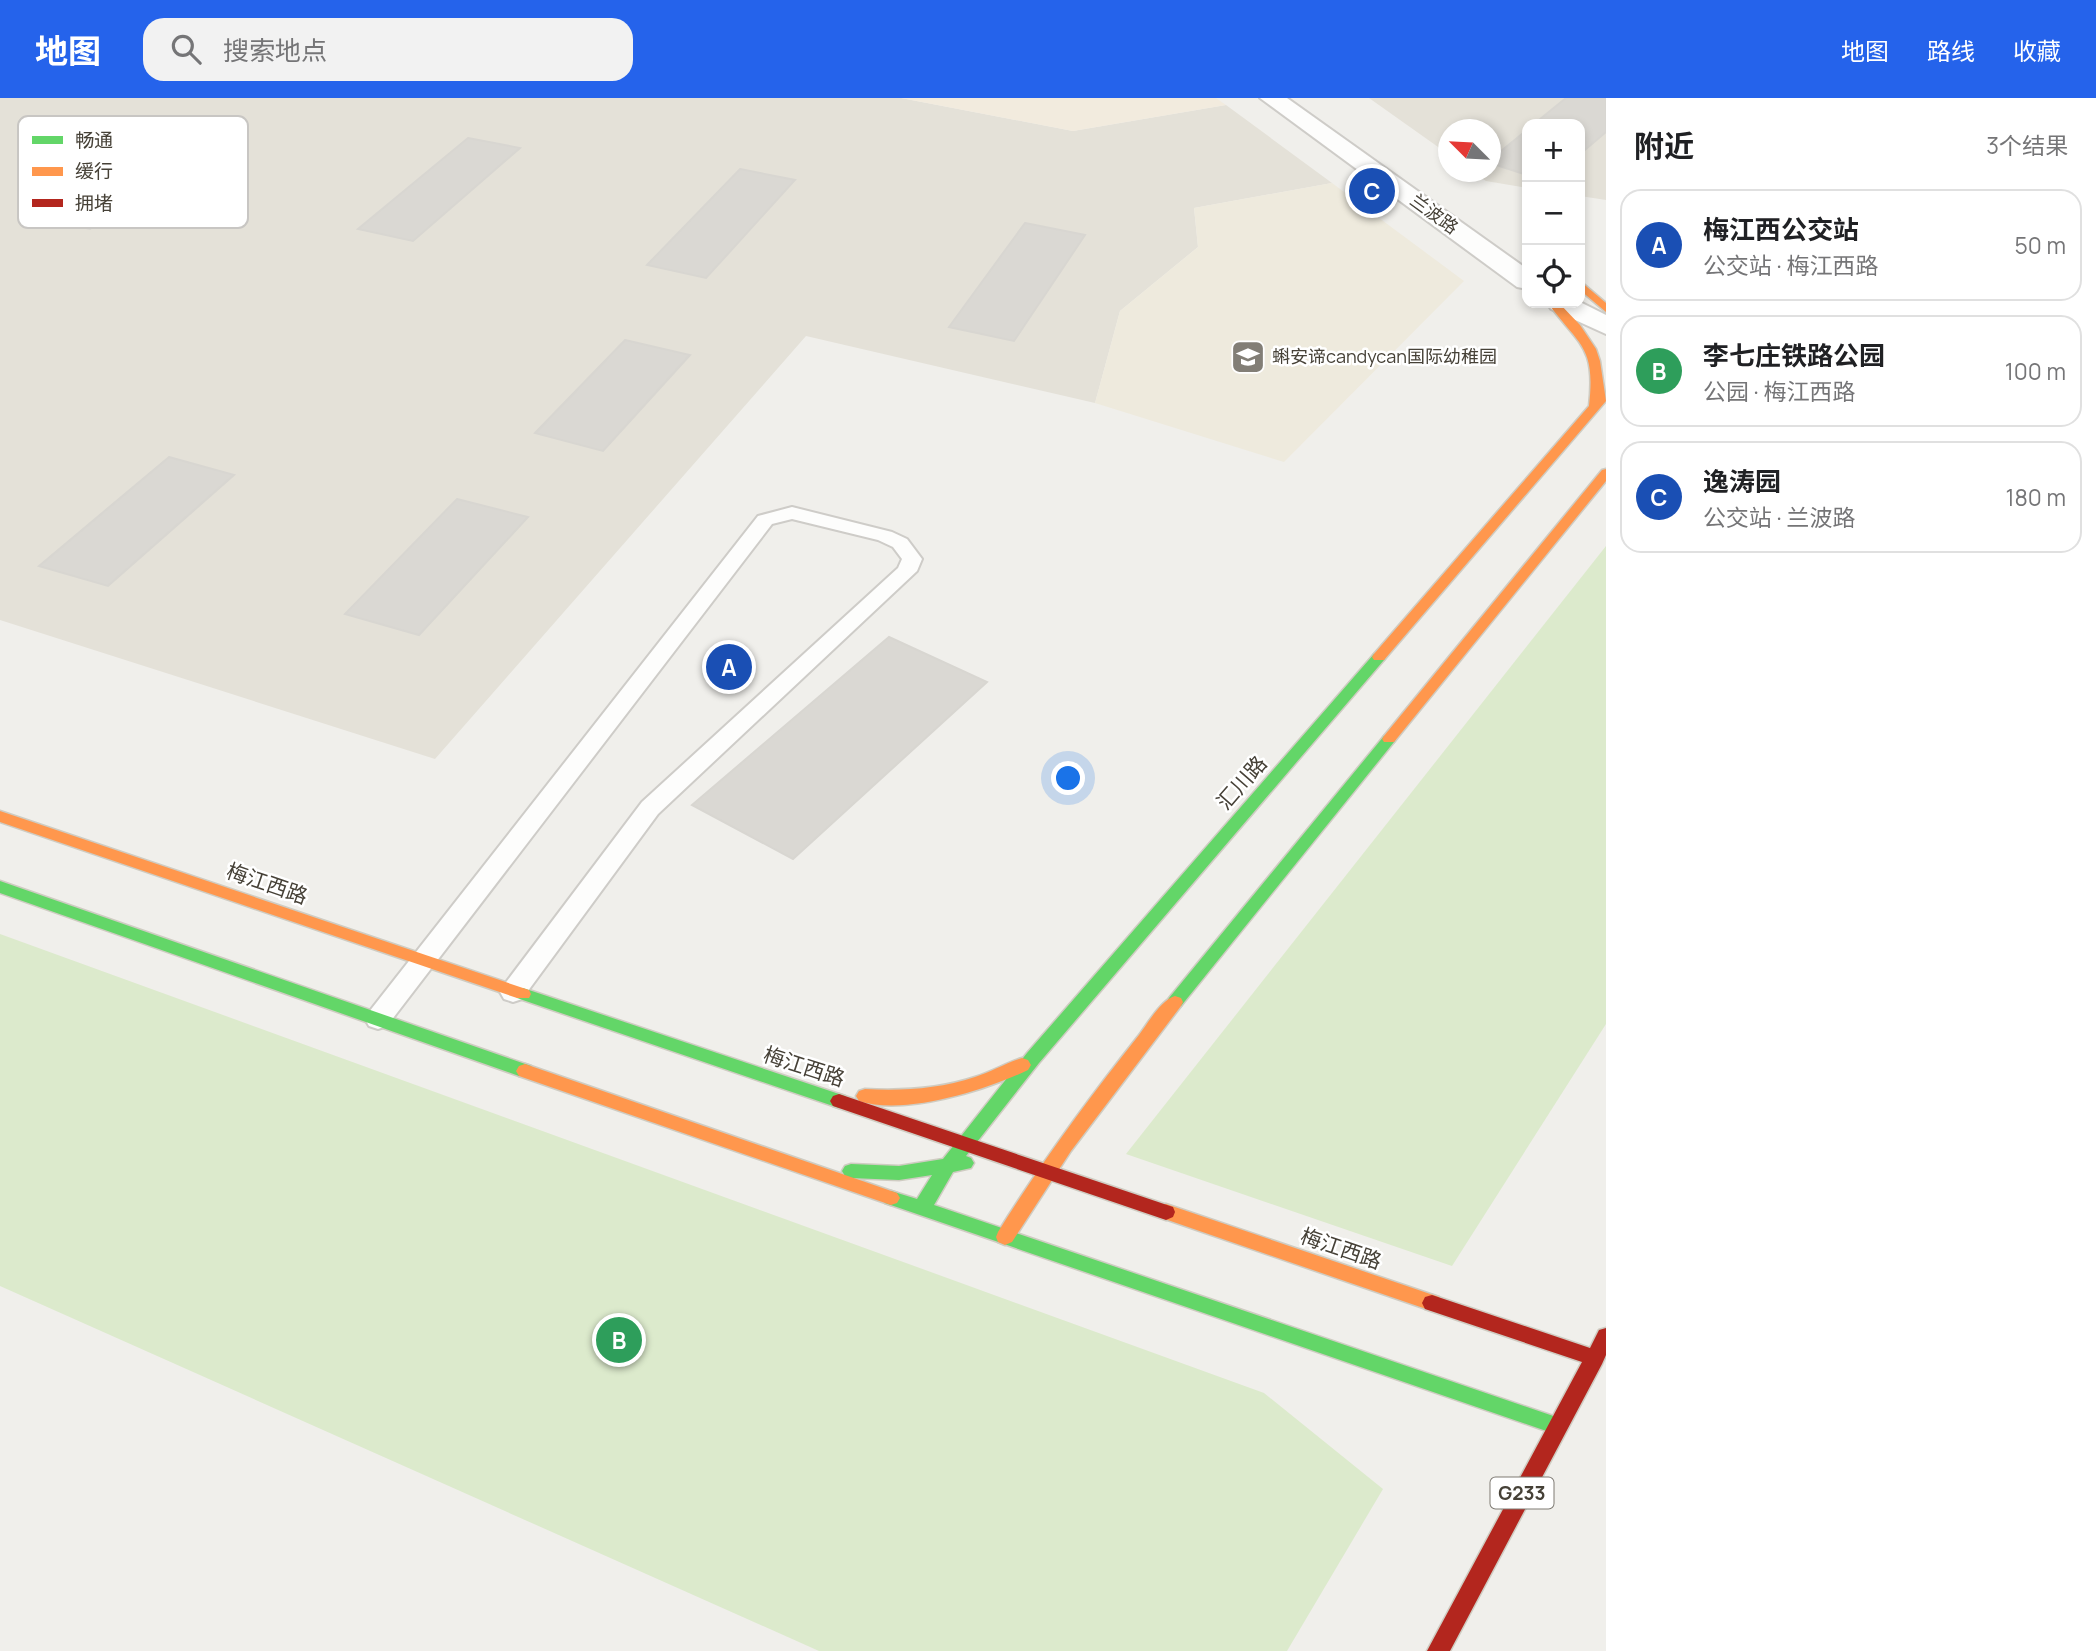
<!DOCTYPE html>
<html lang="zh">
<meta charset="utf-8">
<style>
body{margin:0;font-family:Manrope,"Noto Sans SC",sans-serif;background:#f2f2f2;color:#202124}
.controls{position:absolute;right:21px;top:21px;display:grid;overflow:hidden;border-radius:14px;box-shadow:0 4px 10px #0003}
.controls button{width:63px;height:63px;display:grid;place-items:center;padding:0;border:0;border-bottom:2px solid #e0e0e0;background:#fff;color:#202124;font:35px sans-serif}
.compass{position:absolute;left:1438px;top:21px;width:63px;height:63px;border-radius:50%;background:#fff;box-shadow:0 4px 10px #0003;rotate:294deg}
.you{position:absolute;left:1069px;top:681px;width:24px;height:24px;margin:-18px;border:5px solid #fff;border-radius:50%;background:#1a73e8;box-shadow:0 0 0 10px #1a73e833}
.badge{display:grid;place-items:center;width:46px;height:46px;border-radius:50%;background:#2563eb;color:#fff;font-size:23px;font-weight:700}
.pin{position:absolute;translate:-50% -50%;border:4px solid #fff;box-shadow:0 2px 7px #0006}
.list{margin:0;padding:0;list-style:none}
h2{display:flex;justify-content:space-between;align-items:center;height:91px;margin:0;padding:0 28px;font-size:30px}
h2 small{font-size:23px;font-weight:400;color:#757577}
.list li{display:grid;grid-template-columns:46px 1fr auto;gap:21px;align-items:center;box-sizing:border-box;height:112px;margin:0 14px 14px;padding:0 14px;border:2px solid #e0e0e0;border-radius:21px}
.list b{display:block;font-size:26px;white-space:nowrap}
.list p{margin:0;font-size:23px;white-space:nowrap;color:#757577}
.list em{font-size:23px;font-style:normal;color:#757577}
.icon{flex:none;width:38px;height:38px;fill:none;stroke:currentColor;stroke-width:2;stroke-linecap:round;stroke-linejoin:round}
.map{position:relative;flex:none;width:1606px;height:1553px;overflow:hidden}
header{display:flex;align-items:center;gap:42px;box-sizing:border-box;height:98px;padding:0 35px;background:#2563eb;color:#fff}
header strong{font-size:33px}
nav{display:flex;gap:38px;margin-inline-start:auto;font-size:24px}
.search{width:490px;height:63px;background:#f2f2f2;display:flex;align-items:center;gap:18px;box-sizing:border-box;padding:0 24px;border-radius:21px;color:#757577;font-size:26px}
main{display:flex}
aside{flex:1;background:#fff}
.map>svg:first-child{display:block}
.residential{fill:#e4e1d8}
.commercial{fill:#f2ebde}
.education{fill:#eeeadd}
.green{fill:#dceacc}
.building{fill:#dad8d3;stroke:#d8d6d1;stroke-width:2}
.lines{fill:none;stroke-linecap:round;stroke-linejoin:round}
.lane-casing{stroke:#ceccc8;stroke-width:4}
.street-casing{stroke:#ceccc8;stroke-width:4}
.fast-casing{stroke:#cfccc2;stroke-width:3}
.slow-casing{stroke:#cfccc2;stroke-width:3}
.jam-casing{stroke:#cfccc2;stroke-width:3}
.lane{fill:#fdfdfc;fill-rule:evenodd}
.street{fill:#fdfdfc;fill-rule:evenodd}
.fast{fill:#63d668;fill-rule:evenodd}
.slow{fill:#ff974d;fill-rule:evenodd}
.jam{fill:#b3261e;fill-rule:evenodd}
.labels{text-anchor:middle;stroke-width:5;stroke-linejoin:round;paint-order:stroke}
.far-street-label{font-size:18px;fill:#464137;stroke:#fff}
.far-poi-label{font-size:18px;fill:#464137;stroke:#fff;text-anchor:start}
.shield{fill:#fff;stroke:#7e7a73;stroke-width:2}
.shield-label{font-size:19px;font-weight:bold;fill:#464137}
.street-label{font-size:21px;fill:#464137;stroke:#fff}
.key{fill:#fff;stroke:#c8c6c3;stroke-width:2}
.key-label{font-size:19px;fill:#464137}
</style>
<header>
<strong>地图</strong>
<div class="search"><svg class="icon" aria-label="search" viewBox="0 0 24 24"><circle cx="10" cy="10" r="6"/><path d="M15 15l6 6"/></svg>搜索地点</div>
<nav><a>地图</a><a>路线</a><a>收藏</a></nav>
</header>
<main>
<div class="map">
<svg width="1606" height="1553" viewBox="0 0 1606 1553">
<rect width="100%" height="100%" fill="#f0efeb"/>
<!-- residential -->
<g class="residential">
<path d="M0 0H901L1073 33 1226 7 1332 85 1194 110 1198 149 1120 213 1095 305 806 238 435 661 0 522Z"/>
<path d="M1369 0H1606V102L1580 98V26H1527V90L1486 83 1472 74H1490V32H1448V56Z"/>
</g>
<!-- commercial -->
<path class="commercial" d="M901 0H1216L1226 7 1073 33Z"/>
<!-- education -->
<path class="education" d="M1332 85 1464 183 1284 364 1095 305 1120 213 1198 149 1194 110Z"/>
<!-- green -->
<g class="green">
<path d="M1606 448V926L1452 1168 1126 1056Z"/>
<path d="M0 836 1264 1295 1383 1391 1287 1553H819L0 1188Z"/>
</g>
<!-- building -->
<g class="building">
<path d="M1566 0H1606V34L1580 56V26H1534Z"/>
<path d="M169 29 218 40 90 131 38 119Z"/>
<path d="M1527 32V77L1490 65V62Z"/>
<path d="M468 40 520 50 413 143 358 131Z"/>
<path d="M740 71 795 82 706 180 647 167Z"/>
<path d="M1025 125 1085 137 1014 243 949 229Z"/>
<path d="M625 242 690 257 603 353 535 335Z"/>
<path d="M169 359 234 377 108 488 39 468Z"/>
<path d="M457 401 528 419 419 537 345 516Z"/>
<path d="M889 539 987 584 793 761 692 707Z"/>
</g>
<g class="lines">
<!-- lane casing -->
<g class="lane-casing">
<path id="lane" d="M792 409 892 434 907 441 922 461 917 473 658 716 522 901 513 904 504 901 500 894 504 887 642 704 898 470 902 461 893 449 878 442 792 421 772 426 387 928 378 931 369 928 365 921 369 914 758 418Z"/>
</g>
<!-- street casing -->
<g class="street-casing">
<g id="street">
<path d="M1260 0H1287L1527 171V191L1517 189Z"/>
<path d="M1580 204 1606 217V236L1551 211 1547 205Z"/>
</g>
</g>
<!-- fast casing -->
<g class="fast-casing">
<g id="fast">
<path d="M1379 555 1384 556 1386 559 1384 562 1039 965 966 1058 971 1060 974 1065 971 1070 953 1074 934 1107 1565 1322 1568 1328 1565 1334 1558 1337 885 1105 882 1100 885 1095 891 1093 917 1101 932 1077 899 1082 851 1080 845 1078 842 1073 845 1068 851 1066 899 1068 943 1061 1027 955 1374 556Z"/>
<path d="M1389 636 1394 638 1396 641 1394 644 1181 908H1169L1167 904 1169 900 1384 638Z"/>
<path d="M0 783 531 968 534 973 531 978H519L0 795Z"/>
<path d="M523 890 845 998 848 1003 845 1008 839 1010 517 900 515 896 517 892Z"/>
</g>
</g>
<!-- slow casing -->
<g class="slow-casing">
<g id="slow">
<path d="M1580 183 1606 205V214L1580 192Z"/>
<path d="M1548 205H1559L1580 227 1596 251 1600 263 1606 303 1384 562H1374L1372 559 1374 556 1589 308C1596 247 1579 248 1548 205Z"/>
<path d="M1606 371V383L1394 644H1384L1382 641 1384 638 1602 372Z"/>
<path d="M0 713 529 892 531 896 529 900H517L0 724Z"/>
<path d="M1175 898 1181 900 1183 904 1181 908 1071 1053 1012 1144 1005 1147 998 1144 996 1139 998 1134C1041 1065 1089 1000 1139 937 1148 925 1161 902 1175 898Z"/>
<path d="M1022 960 1028 962 1031 967 1028 972C986 992 905 1018 859 1003L856 998 859 993 865 991C902 993 939 991 975 979 991 974 1006 965 1022 960Z"/>
<path d="M525 966 897 1095 900 1100 897 1105 891 1107 519 978 516 973 519 968Z"/>
<path d="M1166 1106 1439 1199 1442 1205 1439 1211 1432 1213 1159 1119 1157 1114 1159 1109Z"/>
</g>
</g>
<!-- jam casing -->
<g class="jam-casing">
<g id="jam">
<path d="M839 996 1173 1109 1175 1114 1173 1119 1166 1122 833 1008 830 1003 833 998Z"/>
<path d="M1432 1197 1590 1250 1599 1232 1606 1230V1257L1602 1266 1450 1553H1427L1582 1264 1425 1211 1422 1205 1425 1199Z"/>
</g>
</g>
<!-- lane -->
<use href="#lane" class="lane"/>
<!-- street -->
<use href="#street" class="street"/>
<!-- fast -->
<use href="#fast" class="fast"/>
<!-- slow -->
<use href="#slow" class="slow"/>
<!-- jam -->
<use href="#jam" class="jam"/>
</g>
<!-- icons -->
<defs>
<g id="school-square" transform="scale(1.75)"><rect x="-9" y="-9" width="18" height="18" rx="4" fill="#827e76" stroke="#fff"/><path d="M0-5L7-2L0 1L-7-2ZM-4 1L0 2.5L4 1V4Q0 6-4 4Z" fill="#fff"/></g>
</defs>
<g fill-rule="evenodd">
<use href="#school-square" x="1248" y="259"/>
</g>
<g class="labels">
<!-- far-street labels -->
<g class="far-street-label">
<text transform="translate(1434 116) rotate(36)" y="6">兰波路</text>
</g>
<!-- far-poi labels -->
<g class="far-poi-label">
<text x="1272" y="265">蝌安谛candycan国际幼稚园</text>
</g>
<!-- shield labels -->
<rect class="shield" x="1490.5" y="1379.5" width="63" height="31" rx="5"/>
<g class="shield-label">
<text x="1522" y="1402">G233</text>
</g>
<!-- street labels -->
<g class="street-label">
<text transform="translate(1242 685) rotate(-49)" y="7">汇川路</text>
<text transform="translate(267 786) rotate(19)" y="7">梅江西路</text>
<text transform="translate(804 969) rotate(18)" y="7">梅江西路</text>
<text transform="translate(1341 1151) rotate(19)" y="7">梅江西路</text>
</g>
</g>
<!-- legend -->
<rect x="18" y="18" width="230" height="112" rx="10" class="key"/>
<rect x="32" y="38" width="31" height="8" fill="#63d668"/>
<rect x="32" y="69" width="31" height="9" fill="#ff974d"/>
<rect x="32" y="101" width="31" height="8" fill="#b3261e"/>
<g class="key-label">
<text x="75" y="49">畅通</text>
<text x="75" y="80">缓行</text>
<text x="75" y="112">拥堵</text>
</g>
</svg>
<div class="controls">
<button>+</button>
<button>−</button>
<button><svg class="icon" aria-label="locate" viewBox="0 0 24 24"><circle cx="12" cy="12" r="6"/><path d="M12 2v4M12 18v4M2 12h4M18 12h4"/></svg></button>
</div>
<svg class="compass" viewBox="-18 -18 36 36"><path d="M0-13l5 13h-10z" fill="#e53935"/><path d="M0 13l5-13h-10z" fill="#757577"/></svg>
<div class="you"></div>
<div class="pin badge" style="left:729px;top:569px;background:#1a4fb4">A</div>
<div class="pin badge" style="left:619px;top:1242px;background:#2e9e5b">B</div>
<div class="pin badge" style="left:1372px;top:93px;background:#1a4fb4">C</div>
</div>
<aside>
<h2>附近<small>3个结果</small></h2>
<ul class="list">
<li><span class="badge" style="background:#1a4fb4">A</span><div><b>梅江西公交站</b><p>公交站 · 梅江西路</p></div><em>50 m</em></li>
<li><span class="badge" style="background:#2e9e5b">B</span><div><b>李七庄铁路公园</b><p>公园 · 梅江西路</p></div><em>100 m</em></li>
<li><span class="badge" style="background:#1a4fb4">C</span><div><b>逸涛园</b><p>公交站 · 兰波路</p></div><em>180 m</em></li>
</ul>
</aside>
</main>
